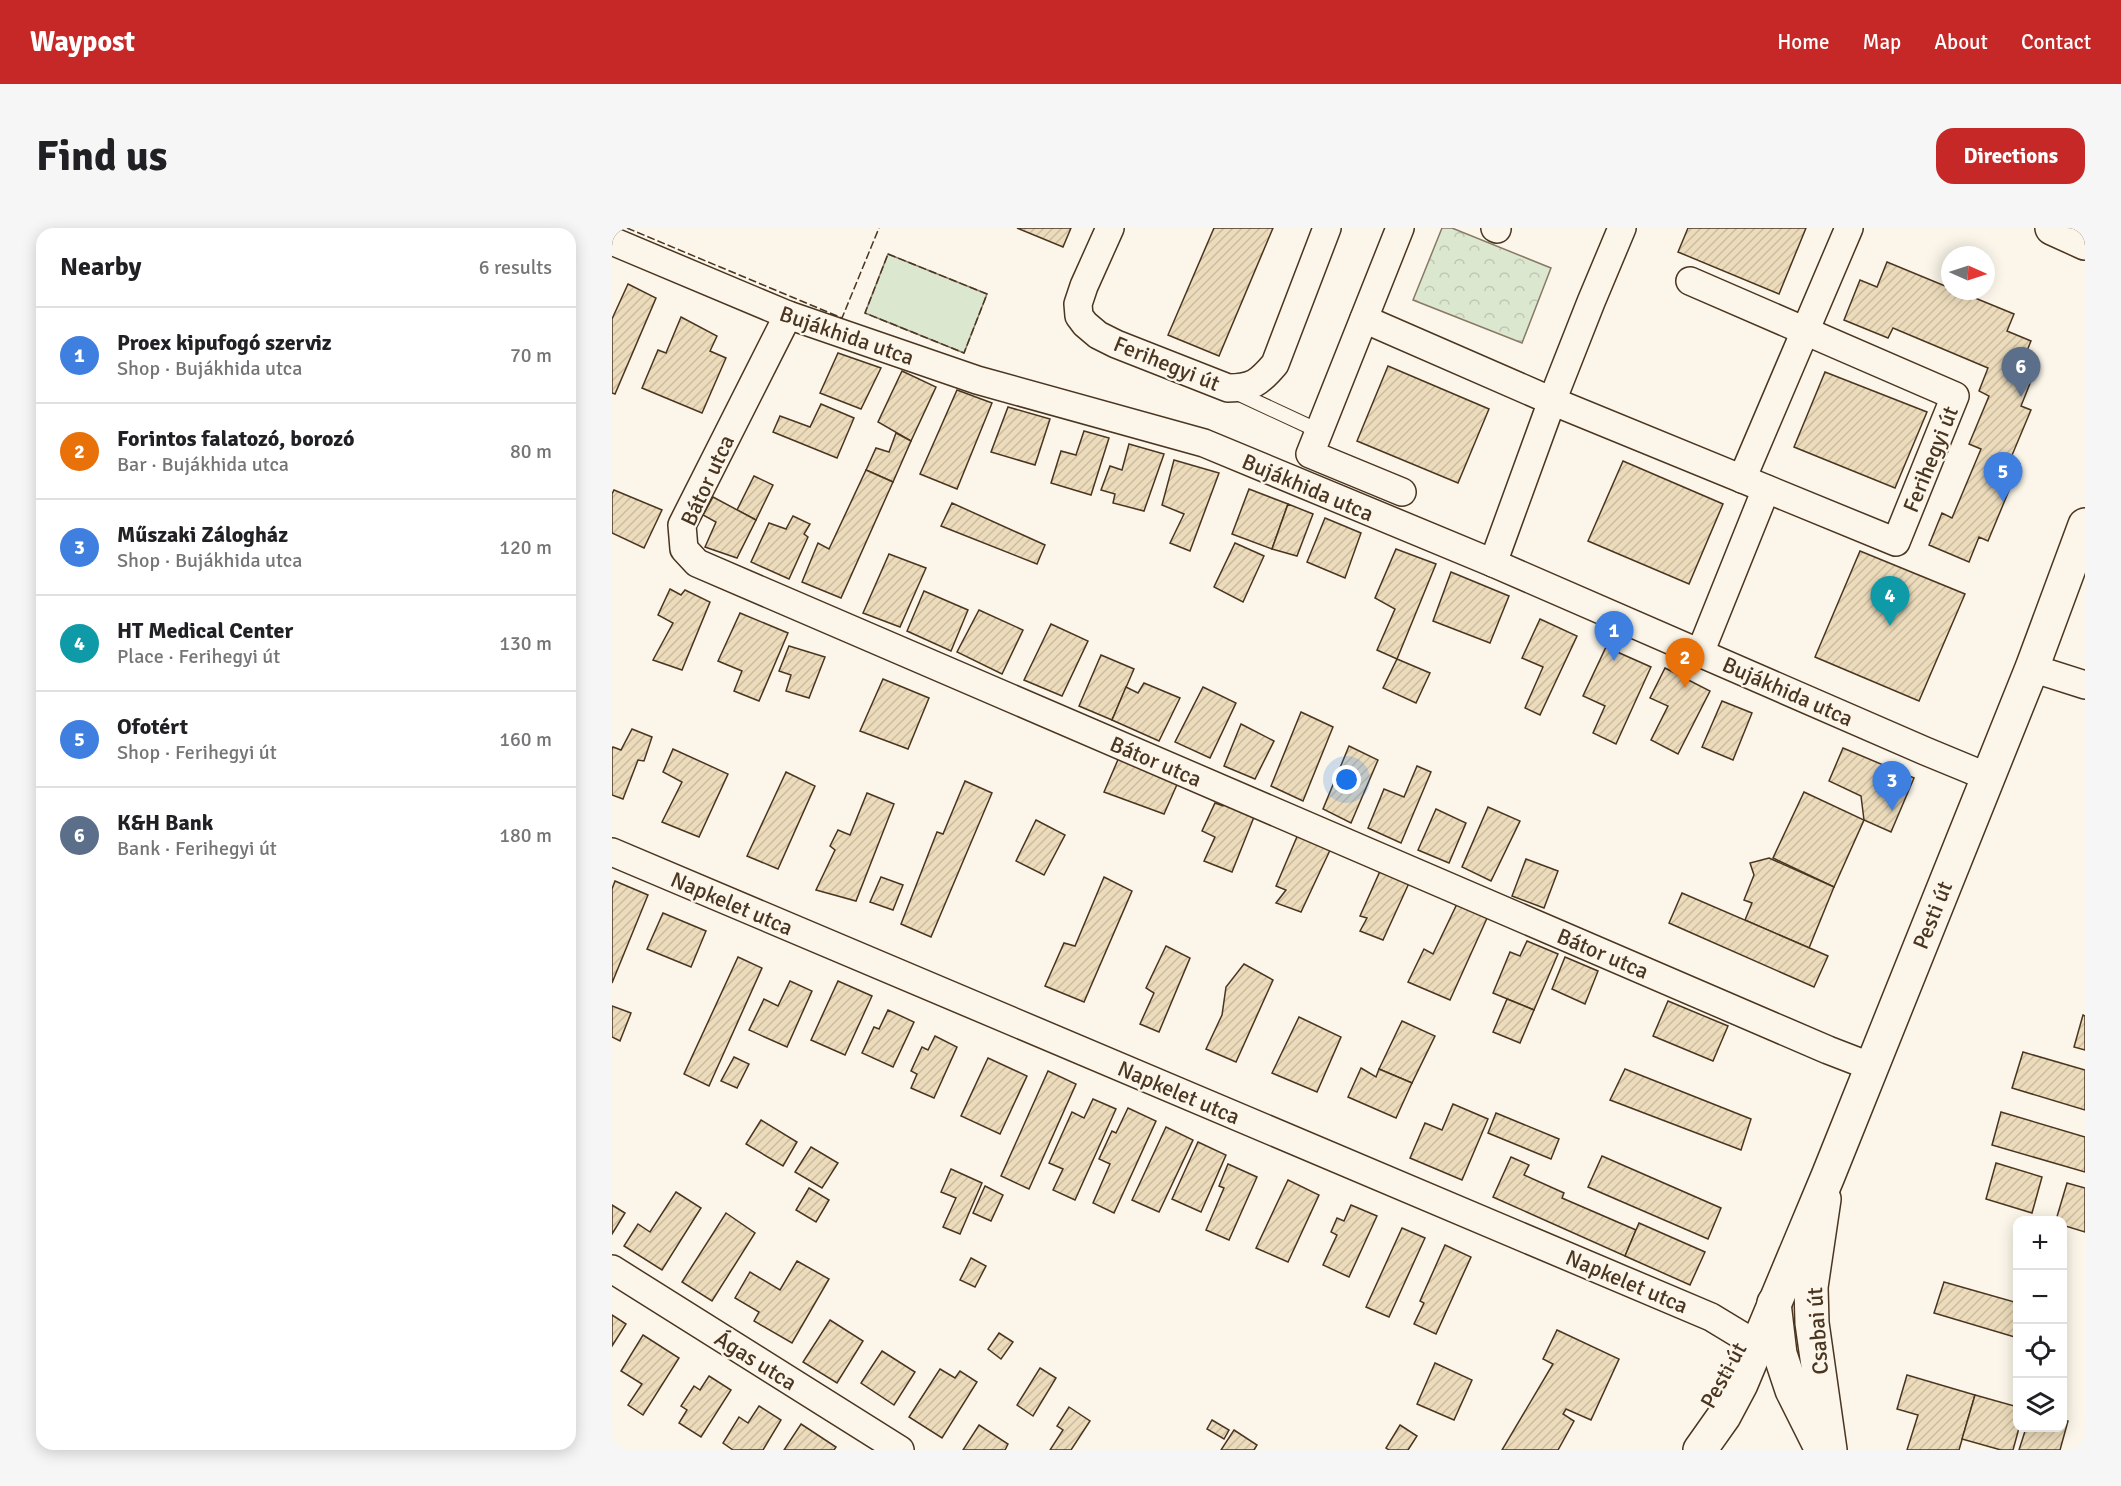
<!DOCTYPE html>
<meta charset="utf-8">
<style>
body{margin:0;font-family:Signika,sans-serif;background:#f6f6f6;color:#202124}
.controls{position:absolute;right:18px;bottom:18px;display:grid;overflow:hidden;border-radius:12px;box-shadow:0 3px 15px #0003}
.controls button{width:54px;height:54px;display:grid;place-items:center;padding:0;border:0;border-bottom:2px solid #e0e0e0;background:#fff;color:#202124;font:30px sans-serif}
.compass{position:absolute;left:1329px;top:18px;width:54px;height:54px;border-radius:50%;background:#fff;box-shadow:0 3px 15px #0003;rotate:93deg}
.you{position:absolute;left:735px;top:552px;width:21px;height:21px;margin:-15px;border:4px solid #fff;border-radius:50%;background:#1a73e8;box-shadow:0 0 0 9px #1a73e833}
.badge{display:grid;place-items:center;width:39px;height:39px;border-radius:50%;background:#c62828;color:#fff;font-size:20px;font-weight:700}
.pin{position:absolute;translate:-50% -50px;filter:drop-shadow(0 2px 3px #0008)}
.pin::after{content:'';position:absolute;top:32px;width:21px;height:18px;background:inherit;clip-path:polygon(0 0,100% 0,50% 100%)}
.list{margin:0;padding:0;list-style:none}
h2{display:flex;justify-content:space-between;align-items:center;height:78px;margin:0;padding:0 24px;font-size:26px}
h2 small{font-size:20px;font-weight:400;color:#757577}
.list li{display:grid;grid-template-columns:39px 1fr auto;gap:18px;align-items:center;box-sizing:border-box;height:96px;padding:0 24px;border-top:2px solid #e0e0e0}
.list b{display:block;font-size:22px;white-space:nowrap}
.list p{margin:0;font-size:20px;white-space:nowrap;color:#757577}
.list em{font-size:20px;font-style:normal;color:#757577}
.icon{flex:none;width:33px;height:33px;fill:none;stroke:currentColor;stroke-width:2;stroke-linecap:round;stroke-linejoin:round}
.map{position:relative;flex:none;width:1473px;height:1222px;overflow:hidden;border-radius:18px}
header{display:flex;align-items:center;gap:36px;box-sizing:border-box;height:84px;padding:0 30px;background:#c62828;color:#fff}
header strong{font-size:28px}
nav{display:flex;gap:33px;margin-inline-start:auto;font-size:21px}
.intro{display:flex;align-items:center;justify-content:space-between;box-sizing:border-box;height:144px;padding:0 36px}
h1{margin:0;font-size:42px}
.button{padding:15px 27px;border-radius:18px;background:#c62828;color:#fff;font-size:21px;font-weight:700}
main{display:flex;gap:36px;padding:0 36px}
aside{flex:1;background:#fff;border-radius:18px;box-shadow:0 3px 15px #0003}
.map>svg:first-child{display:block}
.forest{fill:url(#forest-crowns);stroke:#887966;stroke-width:1.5}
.pitch{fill:#dce7d0;stroke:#887966;stroke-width:1.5}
.building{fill:url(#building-hatch);stroke:#4a3520;stroke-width:1.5}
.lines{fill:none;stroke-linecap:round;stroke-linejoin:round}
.service-casing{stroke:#4a3520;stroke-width:16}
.minor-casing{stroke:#4a3520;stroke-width:30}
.secondary-casing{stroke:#4a3520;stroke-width:36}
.primary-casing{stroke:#4a3520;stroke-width:36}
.service{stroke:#fbf6e9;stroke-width:14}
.minor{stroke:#fbf6e9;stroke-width:27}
.secondary{stroke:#fbf6e9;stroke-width:33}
.primary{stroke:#fbf6e9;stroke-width:33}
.fence{stroke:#4a3520;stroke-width:1.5;stroke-dasharray:8 3;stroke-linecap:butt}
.labels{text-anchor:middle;stroke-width:4.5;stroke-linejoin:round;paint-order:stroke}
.street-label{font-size:22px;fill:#4a3520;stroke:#fbf6e9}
</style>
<header>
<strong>Waypost</strong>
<nav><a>Home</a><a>Map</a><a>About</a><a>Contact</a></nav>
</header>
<div class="intro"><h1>Find us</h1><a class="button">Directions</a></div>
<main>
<aside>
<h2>Nearby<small>6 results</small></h2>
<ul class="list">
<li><span class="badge" style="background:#3f7fe0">1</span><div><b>Proex kipufogó szerviz</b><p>Shop · Bujákhida utca</p></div><em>70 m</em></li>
<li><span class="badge" style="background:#e8710a">2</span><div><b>Forintos falatozó, borozó</b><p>Bar · Bujákhida utca</p></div><em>80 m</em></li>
<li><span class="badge" style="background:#3f7fe0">3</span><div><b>Műszaki Zálogház</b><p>Shop · Bujákhida utca</p></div><em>120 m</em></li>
<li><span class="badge" style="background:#0f9aa8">4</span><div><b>HT Medical Center</b><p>Place · Ferihegyi út</p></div><em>130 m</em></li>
<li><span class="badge" style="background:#3f7fe0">5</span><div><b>Ofotért</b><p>Shop · Ferihegyi út</p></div><em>160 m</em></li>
<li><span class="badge" style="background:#5c6f8a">6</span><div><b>K&amp;H Bank</b><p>Bank · Ferihegyi út</p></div><em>180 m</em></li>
</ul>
</aside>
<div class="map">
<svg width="1473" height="1222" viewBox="0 0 1473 1222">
<defs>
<pattern id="forest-crowns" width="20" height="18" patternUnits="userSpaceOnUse" patternTransform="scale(1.5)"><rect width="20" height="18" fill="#dce7d0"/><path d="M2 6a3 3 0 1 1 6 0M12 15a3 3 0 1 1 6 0" fill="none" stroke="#bec7b2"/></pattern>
<pattern id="building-hatch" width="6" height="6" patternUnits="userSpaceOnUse" patternTransform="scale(1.5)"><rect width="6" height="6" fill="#ecdcbc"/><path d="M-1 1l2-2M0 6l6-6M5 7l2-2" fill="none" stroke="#ccbda1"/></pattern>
</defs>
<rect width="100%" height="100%" fill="#fbf6e9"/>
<!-- forest -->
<path class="forest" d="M830 0H840L939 40 910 115 801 72Z"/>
<!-- pitch -->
<path class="pitch" d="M276 26 375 66 352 125 253 85Z"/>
<!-- building -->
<g class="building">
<path d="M405 0H459L451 19Z"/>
<path d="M602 0H661L607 128 556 107Z"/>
<path d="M1076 0H1194L1167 66 1066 24Z"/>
<path d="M1275 34 1338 60V63H1346L1402 86 1395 103 1419 113 1405 147 1419 153 1409 178 1419 182 1398 232 1408 236 1376 313 1367 309 1357 334 1317 317 1330 285 1340 290 1369 221 1357 216 1377 168 1367 163 1376 140 1281 100 1276 110 1232 92 1248 52 1265 59Z"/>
<path d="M16 56 44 70 3 166 0 165V91Z"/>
<path d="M69 89 105 108 98 123 114 130 90 185 30 160 46 122 54 125Z"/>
<path d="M226 125 269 140 249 181 208 165Z"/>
<path d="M776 138 877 181 846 255 745 213Z"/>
<path d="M290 143 324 159 299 213 266 194Z"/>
<path d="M1213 144 1315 184 1283 260 1182 219Z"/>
<path d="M345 162 380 175 345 261 308 246Z"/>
<path d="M209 176 242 190 225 230 161 204 168 188 198 199Z"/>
<path d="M396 179 438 191 423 237 379 224Z"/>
<path d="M472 203 497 210 479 267 439 255 449 223 464 227Z"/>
<path d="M284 205 299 213 281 254 254 242 264 220 277 224Z"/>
<path d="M517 216 552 226 532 283 501 275 503 266 489 262 498 238 510 242Z"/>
<path d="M562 232 607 245 578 323 558 315 572 286 550 277Z"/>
<path d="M1011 233 1111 276 1077 356 976 313Z"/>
<path d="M254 242 281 254 229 370 190 354 206 315 217 321Z"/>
<path d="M142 248 161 257 144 292 125 282Z"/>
<path d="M637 261 676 276 660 321 620 306Z"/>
<path d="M2 262 50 282 32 320 0 305V266Z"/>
<path d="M101 269 144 292 125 330 93 319 104 294 91 287Z"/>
<path d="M340 275 433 317 425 336 329 298Z"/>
<path d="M676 276 701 286 685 328 660 321Z"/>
<path d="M181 288 198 296 192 306 196 309 177 351 139 334 157 295 174 301Z"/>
<path d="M713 290 749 305 733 350 695 334Z"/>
<path d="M623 315 652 328 631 374 602 359Z"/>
<path d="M784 321 824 336 785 431 765 422 783 381 763 370Z"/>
<path d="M1248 323 1353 366 1307 473 1203 429Z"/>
<path d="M277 326 314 340 288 399 251 385Z"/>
<path d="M839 344 897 368 878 415 821 393Z"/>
<path d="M58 361 69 367 73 362 98 374 70 442 41 432 61 395 46 387Z"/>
<path d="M312 363 356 382 339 423 295 403Z"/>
<path d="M367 382 411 402 390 446 345 424Z"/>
<path d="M128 385 176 405 147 473 122 463 130 443 106 433Z"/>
<path d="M928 391 965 408 928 487 913 480 931 439 910 430Z"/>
<path d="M439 396 476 413 450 468 412 452Z"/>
<path d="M177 418 213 429 197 470 174 463 179 447 167 443Z"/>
<path d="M994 419 1039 439 1004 516 981 505 993 478 971 468Z"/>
<path d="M489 427 522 441 500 492 467 478Z"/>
<path d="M785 431 818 445 804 475 771 460Z"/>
<path d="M1053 440 1098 463 1066 526 1039 512 1056 478 1038 470Z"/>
<path d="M271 451 317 470 296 521 248 503Z"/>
<path d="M532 455 568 470 547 513 500 492 514 459 526 465Z"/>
<path d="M591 459 624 475 598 530 563 514Z"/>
<path d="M1110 473 1140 485 1121 532 1090 519Z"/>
<path d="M689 484 721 499 691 573 659 558Z"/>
<path d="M629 496 662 513 643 551 612 538Z"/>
<path d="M20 501 40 509 32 533 26 532 11 571 0 567V521L1 519 9 522Z"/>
<path d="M737 518 766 532 739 595 711 581Z"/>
<path d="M1231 520 1302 550 1279 604 1252 592 1249 568 1217 553Z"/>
<path d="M61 521 116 546 87 609 50 594 70 554 51 544Z"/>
<path d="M508 527 567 552 552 586 492 564Z"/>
<path d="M805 538 819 544 789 615 756 600 772 561 792 569Z"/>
<path d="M174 544 203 558 166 641 135 628Z"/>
<path d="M353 553 380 565 319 709 289 696 325 604 331 606Z"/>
<path d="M1192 564 1252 592 1222 659 1161 630Z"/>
<path d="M255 565 282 576 244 673 204 662 223 622 218 618 226 602 238 607Z"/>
<path d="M616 573 644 584 620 644 592 633 603 609 590 603 603 575 611 578Z"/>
<path d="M876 579 908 593 879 653 850 639Z"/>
<path d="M824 581 854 595 837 635 806 622Z"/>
<path d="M424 592 453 607 432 647 404 633Z"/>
<path d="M687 604 720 618 689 684 664 675 674 662 664 658Z"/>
<path d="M1157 630 1222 659 1197 720 1133 692 1140 675 1132 672 1142 647 1138 635Z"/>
<path d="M914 631 946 643 932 680 900 668Z"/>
<path d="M769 641 798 653 771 712 748 703 755 690 748 688Z"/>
<path d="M269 649 291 657 281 682 258 674Z"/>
<path d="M492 649 520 663 472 774 433 758 452 715 463 718Z"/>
<path d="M3 653 36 667 0 755V661Z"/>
<path d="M1070 665 1216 728 1202 759 1057 695Z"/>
<path d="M845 676 876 688 838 772 796 754 812 721 821 726Z"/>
<path d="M51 685 94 703 79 739 35 721Z"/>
<path d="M915 713 946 726 922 782 881 765 898 724 908 728Z"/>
<path d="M554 718 578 730 547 804 528 796 542 765 534 760Z"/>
<path d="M126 729 150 740 97 858 72 846Z"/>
<path d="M953 729 986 743 973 776 940 761Z"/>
<path d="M632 736 661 752 624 834 594 821 610 787 614 759Z"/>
<path d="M178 753 200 763 175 819 137 802 152 771 166 778Z"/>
<path d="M226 753 260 768 233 827 199 812Z"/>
<path d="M895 771 922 782 908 815 881 804Z"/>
<path d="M1056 773 1116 798 1101 833 1041 808Z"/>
<path d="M0 778 19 785 8 813 0 809Z"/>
<path d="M276 782 302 794 281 839 250 825 262 799 267 801Z"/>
<path d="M1471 787 1473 788V822L1462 819Z"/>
<path d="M687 789 729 809 705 864 660 845Z"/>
<path d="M790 793 823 808 800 855 767 841Z"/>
<path d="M323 808 345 819 322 870 299 860 305 846 299 843 310 819 316 822Z"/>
<path d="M1411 824 1473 842V882L1400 860Z"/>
<path d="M122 829 137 836 125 860 109 853Z"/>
<path d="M376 830 415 848 388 906 349 888Z"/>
<path d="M749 840 764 849 767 841 800 855 784 890 736 869Z"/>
<path d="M1013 841 1139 891 1129 922 998 872Z"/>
<path d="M436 843 464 856 417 961 389 948Z"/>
<path d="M481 871 504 881 463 972 441 962 451 941 437 935 460 884 472 890Z"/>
<path d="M841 876 876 891 850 952 798 930 813 895 830 902Z"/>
<path d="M516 880 544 893 502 985 481 975 498 936 487 931 500 903 504 905Z"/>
<path d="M1389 884 1473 909V944L1380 917Z"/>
<path d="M884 885 947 911 939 931 876 905Z"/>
<path d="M149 892 185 914 171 938 134 916Z"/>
<path d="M554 899 581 912 547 984 520 972Z"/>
<path d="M586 914 614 927 589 984 560 971Z"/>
<path d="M199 919 226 935 210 960 183 944Z"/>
<path d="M990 928 1109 980 1096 1011 976 959Z"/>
<path d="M899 929 917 937 912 947 952 965 950 970 1024 1002 1013 1028 881 969Z"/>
<path d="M1384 935 1430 949 1420 985 1374 971Z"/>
<path d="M616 936 645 949 617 1012 594 1002 612 960 607 958Z"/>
<path d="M339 941 370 955 348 1006 331 999 344 970 329 964Z"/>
<path d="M676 952 707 967 676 1034 644 1020Z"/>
<path d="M1455 955 1473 960V1004L1450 997V992H1444Z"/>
<path d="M373 958 391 967 379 993 361 985Z"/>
<path d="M197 960 217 972 204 994 184 982Z"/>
<path d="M64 964 89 980 50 1042 12 1018 26 996 38 1004Z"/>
<path d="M0 977 13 985 0 1006Z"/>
<path d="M739 977 765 988 737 1049 711 1037 725 1007 719 1004 725 990 732 993Z"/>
<path d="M114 985 143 1005 100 1073 70 1054Z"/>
<path d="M1027 995 1093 1024 1078 1057 1013 1028Z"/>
<path d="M790 1000 813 1010 777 1089 754 1079Z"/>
<path d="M833 1017 859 1029 824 1106 802 1096 812 1075 808 1073Z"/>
<path d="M359 1030 374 1038 363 1059 348 1052Z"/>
<path d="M185 1033 217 1051 180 1115 142 1093 147 1084 123 1070 138 1044 168 1062Z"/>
<path d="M1332 1054 1406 1075V1110L1322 1085Z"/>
<path d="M0 1087 14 1096 0 1118Z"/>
<path d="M218 1092 251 1113 225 1155 191 1134Z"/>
<path d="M945 1102 1007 1131 979 1192 954 1181 951 1186 962 1193 946 1222H890L941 1136 931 1131Z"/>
<path d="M387 1105 401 1114 389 1131 376 1121Z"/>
<path d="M31 1107 67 1130 31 1187 16 1177 30 1156 9 1143Z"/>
<path d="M270 1123 303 1144 282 1177 249 1155Z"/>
<path d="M823 1135 860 1152 842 1192 805 1176Z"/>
<path d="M428 1140 444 1150 421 1188 405 1177Z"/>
<path d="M328 1141 343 1150 348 1143 365 1154 330 1210 297 1189Z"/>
<path d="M1295 1147 1363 1167 1347 1222H1295L1306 1187 1285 1181Z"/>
<path d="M97 1148 119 1162 89 1209 67 1195 75 1182 69 1178 82 1158 88 1162Z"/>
<path d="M1363 1167 1406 1179V1200H1407L1401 1222H1389L1350 1211Z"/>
<path d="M147 1178 169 1192 151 1222H121L111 1215 127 1189 136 1195Z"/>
<path d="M457 1179 478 1193 459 1222H438L451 1202 445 1198Z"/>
<path d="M600 1192 617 1202 612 1211 595 1201Z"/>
<path d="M1450 1192 1456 1193 1448 1222H1407L1414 1200H1450Z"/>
<path d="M189 1196 224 1219 222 1222H172Z"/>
<path d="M367 1197 396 1216 393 1222H351Z"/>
<path d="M788 1197 805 1208 796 1222H777L774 1220Z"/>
<path d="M622 1202 645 1217 642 1222H609Z"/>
</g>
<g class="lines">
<!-- service casing -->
<g class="service-casing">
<path id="service" d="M623 164 707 203"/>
</g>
<!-- minor casing -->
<g class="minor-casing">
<g id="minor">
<path d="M498 0 472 58 466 76 467 88 473 96 486 107 504 116 616 160C640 160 647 155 663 136L715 0"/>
<path d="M788 0 698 226 790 264"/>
<path d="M883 0 885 1"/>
<path d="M0 13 176 87 365 152 592 215 881 335 1313 523 1376 549"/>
<path d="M176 87 70 297 72 321 85 335 1216 822 1260 839"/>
<path d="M752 91 940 173 1284 314 1343 168 1078 53"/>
<path d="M1130 251 1237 0"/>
<path d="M881 335 940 173 979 74 1010 0"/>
<path d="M1088 425 1154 261"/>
<path d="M1420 440 1473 457"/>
<path d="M0 624 1099 1089 1132 1109"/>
<path d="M0 1041 288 1222"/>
</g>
</g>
<!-- secondary casing -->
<g class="secondary-casing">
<g id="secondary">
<path d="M1440 0 1473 15"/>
<path d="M1212 971 1199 1059 1200 1095 1218 1222"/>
<path d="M1162 1075 1168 1126 1180 1162 1208 1218"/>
</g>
</g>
<!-- primary casing -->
<g class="primary-casing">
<path id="primary" d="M1088 1222 1112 1188 1129 1156 1216 948 1420 440 1473 297"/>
</g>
<!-- service -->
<use href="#service" class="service"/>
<!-- minor -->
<use href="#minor" class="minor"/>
<!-- secondary -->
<use href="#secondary" class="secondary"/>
<!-- primary -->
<use href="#primary" class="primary"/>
<!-- fence -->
<g class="fence">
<path d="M15 0 230 90 267 0"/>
<path d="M276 26 375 66 352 125 253 85Z"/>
</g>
</g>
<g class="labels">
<!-- street labels -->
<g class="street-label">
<text transform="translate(235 107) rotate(19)" y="8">Bujákhida utca</text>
<text transform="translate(555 135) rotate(22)" y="8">Ferihegyi út</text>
<text transform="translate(1318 231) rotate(-68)" y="8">Ferihegyi út</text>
<text transform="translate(95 252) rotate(-65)" y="8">Bátor utca</text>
<text transform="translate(696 259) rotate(23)" y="8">Bujákhida utca</text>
<text transform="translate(1176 463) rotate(24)" y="8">Bujákhida utca</text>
<text transform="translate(544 533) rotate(23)" y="8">Bátor utca</text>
<text transform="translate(120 675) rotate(23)" y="8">Napkelet utca</text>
<text transform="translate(1320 687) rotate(-68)" y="8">Pesti út</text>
<text transform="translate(991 725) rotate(23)" y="8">Bátor utca</text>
<text transform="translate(567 864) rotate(23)" y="8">Napkelet utca</text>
<text transform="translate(1015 1053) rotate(23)" y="8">Napkelet utca</text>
<text transform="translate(1205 1103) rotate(-94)" y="8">Csabai út</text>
<text transform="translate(144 1132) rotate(32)" y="8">Ágas utca</text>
<text transform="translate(1111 1147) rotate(-61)" y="8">Pesti út</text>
</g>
</g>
</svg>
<div class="controls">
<button>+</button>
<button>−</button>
<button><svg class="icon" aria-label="locate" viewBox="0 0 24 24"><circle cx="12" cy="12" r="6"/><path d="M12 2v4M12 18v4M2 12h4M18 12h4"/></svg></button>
<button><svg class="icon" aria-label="layers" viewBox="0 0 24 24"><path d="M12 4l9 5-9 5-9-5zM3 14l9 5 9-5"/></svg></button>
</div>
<svg class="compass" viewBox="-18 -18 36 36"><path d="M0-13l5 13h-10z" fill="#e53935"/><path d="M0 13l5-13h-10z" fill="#757577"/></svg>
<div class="you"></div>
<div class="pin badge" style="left:1002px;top:433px;background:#3f7fe0">1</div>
<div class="pin badge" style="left:1073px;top:460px;background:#e8710a">2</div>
<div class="pin badge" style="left:1280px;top:583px;background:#3f7fe0">3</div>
<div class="pin badge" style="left:1278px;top:398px;background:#0f9aa8">4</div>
<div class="pin badge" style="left:1391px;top:274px;background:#3f7fe0">5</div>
<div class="pin badge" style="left:1409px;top:169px;background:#5c6f8a">6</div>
</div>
</main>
